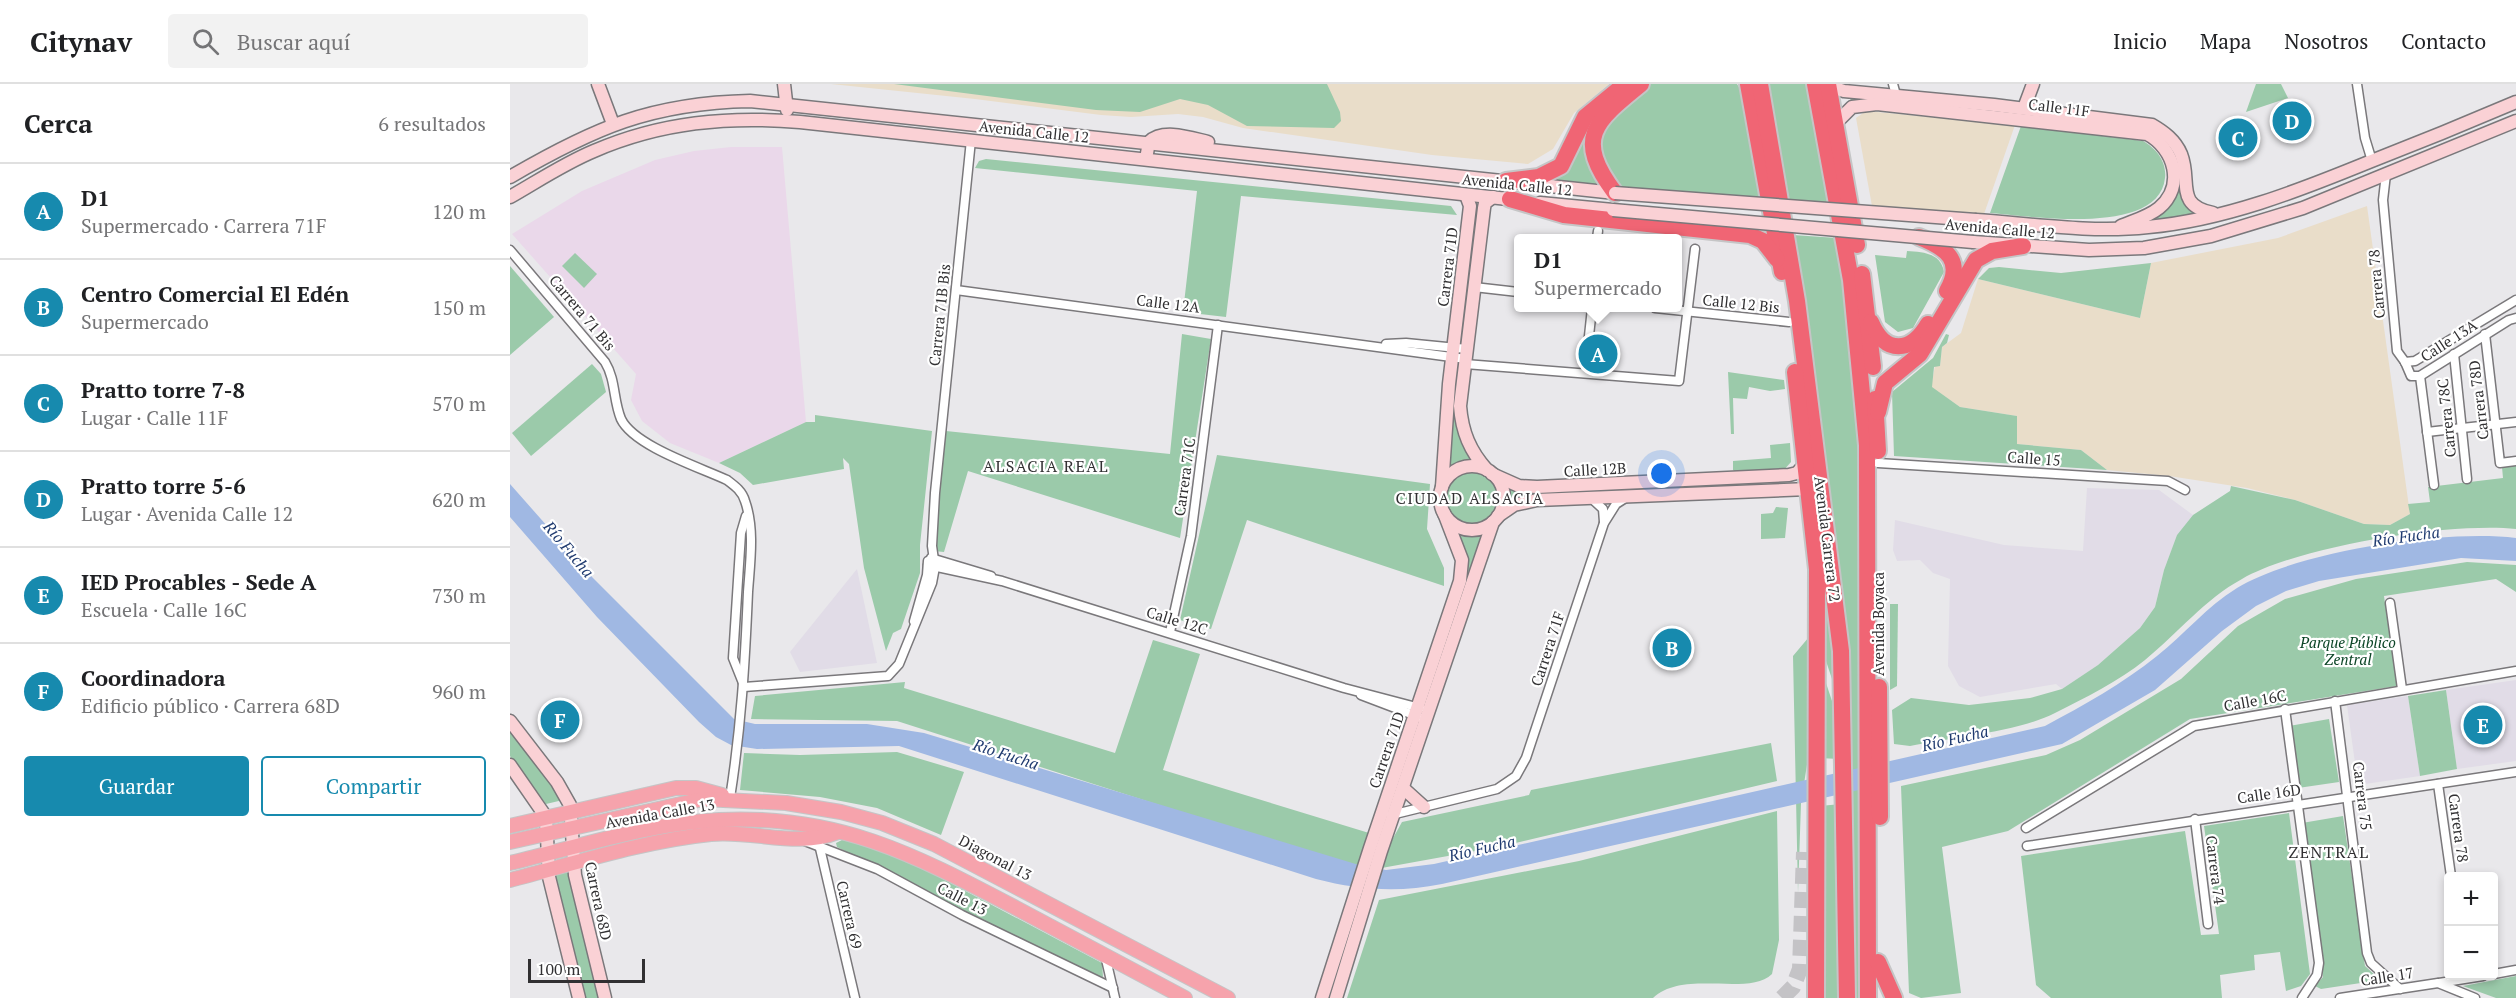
<!DOCTYPE html>
<html lang="es">
<meta charset="utf-8">
<style>
body{margin:0;font-family:"PT Serif",serif;background:#f2f2f2;color:#202124}
.controls{position:absolute;right:18px;bottom:18px;display:grid;overflow:hidden;border-radius:6px;box-shadow:0 3px 9px #0003}
.controls button{width:54px;height:54px;display:grid;place-items:center;padding:0;border:0;border-bottom:2px solid #e0e0e0;background:#fff;color:#202124;font:30px sans-serif}
.scale{position:absolute;left:18px;bottom:15px;width:117px;box-sizing:border-box;padding-left:6px;border:3px solid #313032;border-top:0;font-size:16px;line-height:21px;white-space:nowrap;color:#313032;-webkit-text-stroke:4px #fff;paint-order:stroke}
.you{position:absolute;left:1152px;top:390px;width:21px;height:21px;margin:-15px;border:4px solid #fff;border-radius:50%;background:#1a73e8;box-shadow:0 0 0 9px #1a73e833}
.badge{display:grid;place-items:center;width:39px;height:39px;border-radius:50%;background:#178aae;color:#fff;font-size:20px;font-weight:700}
.pin{position:absolute;translate:-50% -50%;border:3px solid #fff;box-shadow:0 2px 6px #0006}
.popup{position:absolute;left:1004px;top:150px;width:168px;height:78px;box-sizing:border-box;display:grid;place-content:center;border-radius:6px;background:#fff;filter:drop-shadow(0 2px 4px #0005);font-size:20px;white-space:nowrap;color:#757577}
.popup b{font-size:22px;color:#202124}
.popup::after{content:'';position:absolute;left:50%;top:100%;margin-left:-12px;border:12px solid transparent;border-top-color:#fff}
.list{margin:0;padding:0;list-style:none}
h2{display:flex;justify-content:space-between;align-items:center;height:78px;margin:0;padding:0 24px;font-size:26px}
h2 small{font-size:20px;font-weight:400;color:#757577}
.list li{display:grid;grid-template-columns:39px 1fr auto;gap:18px;align-items:center;box-sizing:border-box;height:96px;padding:0 24px;border-top:2px solid #e0e0e0}
.list b{display:block;font-size:22px;white-space:nowrap}
.list p{margin:0;font-size:20px;white-space:nowrap;color:#757577}
.list em{font-size:20px;font-style:normal;color:#757577}
.actions{display:flex;gap:12px;padding:18px 24px}
.actions a{flex:1;padding:14px 0;border:2px solid #178aae;border-radius:6px;text-align:center;font-size:21px;color:#178aae}
.actions .main{background:#178aae;color:#fff}
.icon{flex:none;width:33px;height:33px;fill:none;stroke:currentColor;stroke-width:2;stroke-linecap:round;stroke-linejoin:round}
.map{position:relative;flex:none;width:2006px;height:914px;overflow:hidden}
header{display:flex;align-items:center;gap:36px;box-sizing:border-box;height:84px;padding:0 30px;background:#fff;border-bottom:2px solid #e0e0e0}
header strong{font-size:28px}
nav{display:flex;gap:33px;margin-inline-start:auto;font-size:21px}
.search{width:420px;height:54px;background:#f2f2f2;display:flex;align-items:center;gap:15px;box-sizing:border-box;padding:0 21px;border-radius:6px;color:#757577;font-size:22px}
main{display:flex}
aside{flex:1;background:#fff}
.map>svg:first-child{display:block}
.built{fill:#e1dce7}
.industrial{fill:#e9ddc9}
.medical{fill:#ead8ea}
.green{fill:#9bcaaa}
.water{fill:#a0b8e3}
.lines{fill:none;stroke-linecap:round;stroke-linejoin:round}
.highway-tunnel{stroke:#c4c3c6;stroke-width:16;stroke-dasharray:16 8;stroke-linecap:butt}
.street-casing{stroke:#7a787b;stroke-width:11}
.secondary-casing{stroke:#7a787b;stroke-width:15}
.primary-casing{stroke:#c5c5c6;stroke-width:16}
.highway-casing{stroke:#c5c5c6;stroke-width:20}
.street{stroke:#fff;stroke-width:8}
.secondary{stroke:#fad1d5;stroke-width:12}
.primary{stroke:#f6a3ac;stroke-width:14}
.highway{stroke:#f06574;stroke-width:16}
.secondary-bridge-casing{stroke:#7a787b;stroke-width:15;stroke-linecap:butt}
.secondary-bridge{stroke:#fad1d5;stroke-width:12}
.labels{text-anchor:middle;stroke-width:4.5;stroke-linejoin:round;paint-order:stroke}
.street-label{font-size:15px;fill:#313032;stroke:#fff}
.park-label{font-size:15px;font-style:italic;fill:#0b4526;stroke:#fff}
.neighbourhood-label{font-size:16px;letter-spacing:1.5px;fill:#313032;stroke:#fff}
.water-label{font-size:16px;font-style:italic;fill:#203b70;stroke:#fff}
</style>
<header>
<strong>Citynav</strong>
<div class="search"><svg class="icon" aria-label="search" viewBox="0 0 24 24"><circle cx="10" cy="10" r="6"/><path d="M15 15l6 6"/></svg>Buscar aquí</div>
<nav><a>Inicio</a><a>Mapa</a><a>Nosotros</a><a>Contacto</a></nav>
</header>
<main>
<aside>
<h2>Cerca<small>6 resultados</small></h2>
<ul class="list">
<li><span class="badge">A</span><div><b>D1</b><p>Supermercado · Carrera 71F</p></div><em>120 m</em></li>
<li><span class="badge">B</span><div><b>Centro Comercial El Edén</b><p>Supermercado</p></div><em>150 m</em></li>
<li><span class="badge">C</span><div><b>Pratto torre 7-8</b><p>Lugar · Calle 11F</p></div><em>570 m</em></li>
<li><span class="badge">D</span><div><b>Pratto torre 5-6</b><p>Lugar · Avenida Calle 12</p></div><em>620 m</em></li>
<li><span class="badge">E</span><div><b>IED Procables - Sede A</b><p>Escuela · Calle 16C</p></div><em>730 m</em></li>
<li><span class="badge">F</span><div><b>Coordinadora</b><p>Edificio público · Carrera 68D</p></div><em>960 m</em></li>
</ul>
<div class="actions"><a class="main">Guardar</a><a>Compartir</a></div>
</aside>
<div class="map">
<svg width="2006" height="914" viewBox="0 0 2006 914">
<rect width="100%" height="100%" fill="#e9e8eb"/>
<!-- built -->
<g class="built">
<path d="M1577 404 1649 406 1683 431 1667 451 1654 486 1645 523 1630 544 1588 581 1552 605 1546 600 1470 613 1449 602 1438 582 1440 495 1423 489 1410 476 1387 477 1383 466 1385 436 1494 461 1573 467Z"/>
<path d="M347 485 367 579 290 588 280 568Z"/>
<path d="M2006 596V677L1947 685 1936 606Z"/>
<path d="M1898 612 1910 692 1848 701 1837 621Z"/>
</g>
<!-- industrial -->
<g class="industrial">
<path d="M321 0H1099L1064 29 1043 65 1018 80 922 71 733 44 693 33 668 30 621 33 591 31 465 15Z"/>
<path d="M1356 27 1505 41 1474 130 1362 122 1346 34Z"/>
<path d="M1857 122 1900 430 1880 441 1854 440 1785 416 1737 404 1659 392 1597 386 1571 366 1507 360V332L1450 323 1421 303 1425 282H1430L1432 263 1451 249 1468 195 1630 234 1641 179 1768 154Z"/>
</g>
<!-- medical -->
<path class="medical" d="M221 63H272L296 338 209 379 160 359 132 337 121 316 126 290 2 150 72 107 145 76 184 67Z"/>
<!-- green -->
<g class="green">
<path d="M384 0H817L830 28 831 37 824 44 737 42 698 21 670 15 630 28 586 26Z"/>
<path d="M1135 0H1227L1236 14 1254 115 1105 104 1090 82 1091 40Z"/>
<path d="M1256 0H1299L1323 120 1276 117Z"/>
<path d="M1746 0H1771L1778 14 1736 28Z"/>
<path d="M1340 10 1624 42 1665 66 1681 126 1686 129 1632 138 1654 122 1666 75 1623 44 1354 15 1341 19Z"/>
<path d="M1511 42 1633 57C1646 64 1657 78 1655 94 1649 153 1520 132 1480 129Z"/>
<path d="M1066 56 1080 60 1098 104 1030 95Z"/>
<path d="M476 75 941 122 947 131 731 112 716 233 673 228 687 107 465 84 469 77Z"/>
<path d="M1283 151 1327 154 1342 251 1351 409 1354 914H1342L1339 665Z"/>
<path d="M1397 167C1413 168 1431 169 1434 188L1403 244 1388 248 1375 238 1365 171 1396 174Z"/>
<path d="M65 169 87 190 74 204 52 182Z"/>
<path d="M1641 179 1630 234 1468 195 1479 184 1489 183 1551 189Z"/>
<path d="M0 182 44 233 0 271Z"/>
<path d="M672 250 701 255 670 454 458 387 434 468 424 467 436 347 660 370Z"/>
<path d="M1436 250 1439 251 1437 259 1432 263 1430 282 1424 283 1422 303 1450 323 1507 332V360L1571 366 1597 386 1384 372 1382 308 1423 274Z"/>
<path d="M82 280 91 290 96 308 21 372 2 349Z"/>
<path d="M1218 288 1274 296 1275 305 1260 307 1239 303 1237 315 1223 314 1224 350H1221Z"/>
<path d="M944 304H947C946 332 945 352 961 376L937 386Z"/>
<path d="M305 331 422 347 410 461V489L391 545 383 549 376 567 354 484 339 380 333 374 334 385 243 401 230 389 209 379 296 338H305Z"/>
<path d="M1280 359 1281 378 1273 387 1228 390 1223 386V377L1261 374 1260 361Z"/>
<path d="M707 371 920 400 917 445 934 484V502L737 436 701 545 670 536Z"/>
<path d="M2006 381V445C1941 438 1789 462 1732 495 1695 515 1668 549 1635 576 1609 597 1575 614 1545 629 1511 647 1440 654 1400 662L1384 660 1382 626 1401 614 1459 621 1520 614 1552 605 1588 581 1630 544 1645 523 1654 486 1667 451 1683 431 1720 407 1721 402 1785 416 1854 440 1880 441 1900 430 1898 420 1920 418 1918 403 1993 394 1992 383Z"/>
<circle cx="962" cy="414" r="28"/>
<path d="M1280 396V398L1034 411 1000 420 999 403Z"/>
<path d="M1307 421 1328 613 1313 568Z"/>
<path d="M1266 423 1278 424 1275 454 1251 455V430L1263 429Z"/>
<path d="M949 447 973 450 960 488 955 487V471Z"/>
<path d="M1957 478 2006 481V508L1986 495 1874 512 1887 602 1680 635 1498 747 1432 763 1451 909 1411 914 1399 909 1391 702 1536 671 1570 656 1671 595 1728 542 1775 515 1846 495Z"/>
<path d="M1380 520H1388L1387 602 1380 606Z"/>
<path d="M1304 547 1301 655 1291 719 1288 809 1283 572Z"/>
<path d="M643 556 690 570 653 686 882 756 892 738 1019 711 1021 706 1261 659 1267 697 993 762 855 787 387 637 241 635 245 612 395 598 394 604 605 669Z"/>
<path d="M1311 584 1329 638V675L1309 674Z"/>
<path d="M1936 606 1947 685 1910 692 1898 612Z"/>
<path d="M1819 635 1829 698 1788 704 1779 642Z"/>
<path d="M0 646 53 716 36 720 0 672Z"/>
<path d="M387 668 454 688 431 751 367 724 310 713 230 706 234 669 290 671Z"/>
<path d="M1331 720 1334 914H1312L1310 722Z"/>
<path d="M1267 727 1269 856 1262 890C1238 913 1174 885 1143 914H837L869 816 1069 777Z"/>
<path d="M1779 729 1800 890 1791 902 1776 907 1770 868 1744 871 1745 886 1710 891 1712 914H1541L1526 901 1511 772 1675 747 1691 851 1709 850 1694 742Z"/>
<path d="M1833 732 1855 882 1867 893 1864 897 1811 905 1805 902 1813 893 1792 739Z"/>
<path d="M332 756 344 757 412 784 592 879 593 893 583 891 327 763 326 759Z"/>
<path d="M58 785 89 914H74L43 788Z"/>
<path d="M2006 892V914H1986L1953 902Z"/>
</g>
<!-- water -->
<path class="water" d="M0 400 83 494 224 635 245 640H357L414 649 849 781 876 786 924 780 1535 642C1574 621 1612 600 1647 572 1675 550 1696 523 1727 504 1788 467 1935 445 2006 454V477L1951 474 1809 497 1776 507 1746 522 1712 547 1645 606 1552 660 932 800C888 809 849 806 806 795L389 662 247 665 221 661 206 653 189 638 87 533 0 433Z"/>
<g class="lines">
<!-- highway-tunnel -->
<path class="highway-tunnel" d="M1272 914 1283 903 1290 885 1294 768"/>
<!-- street casing -->
<g class="street-casing">
<g id="street">
<path d="M1383 0 1386 11"/>
<path d="M1847 0 1855 54 1862 77"/>
<path d="M1876 90 1873 116 1887 267 1895 278"/>
<path d="M1087 154 1088 147"/>
<path d="M0 166 95 278C106 296 103 316 111 335 124 362 189 383 217 396 225 402 232 407 235 417 245 445 240 479 238 508 235 579 231 644 220 714"/>
<path d="M964 203 1008 208"/>
<path d="M446 206 956 275"/>
<path d="M1145 224 1279 238"/>
<path d="M1975 250 1990 379 2006 377"/>
<path d="M876 260 896 259 957 265"/>
<path d="M1944 270 1957 395"/>
<path d="M1895 278 1901 292H1910L1999 236 2006 234"/>
<path d="M1895 278 1905 277 2006 216"/>
<path d="M955 280 1169 297 1185 165"/>
<path d="M1075 289 1082 224"/>
<path d="M1910 292 1924 401"/>
<path d="M1917 348 2006 338"/>
<path d="M1368 379 1658 397 1675 406"/>
<path d="M1080 413 1093 425 1094 438"/>
<path d="M421 474 481 492"/>
<path d="M418 481 492 497 834 604 910 624"/>
<path d="M1880 519 1892 605"/>
<path d="M404 537 417 491 418 477"/>
<path d="M660 548 681 452 708 241"/>
<path d="M233 599 223 574 231 449 236 432"/>
<path d="M234 603 378 592 389 580 422 499 425 483 422 462 425 409 461 56"/>
<path d="M851 611 909 633"/>
<path d="M1825 617 1857 869 1861 879 1890 905"/>
<path d="M1775 625 1809 879 1807 891 1792 914"/>
<path d="M1928 700 1941 792"/>
<path d="M881 731 987 705 1006 692 1016 674 1094 439 1106 420 1117 413"/>
<path d="M1685 735 1698 840"/>
<path d="M1516 744 1684 642 2006 587"/>
<path d="M295 757 367 785 452 831 603 904"/>
<path d="M309 760 345 914"/>
<path d="M1517 762 2006 688"/>
<path d="M595 871 605 914"/>
<path d="M1984 890 2006 886"/>
<path d="M1929 899 1973 892"/>
<path d="M1830 914 1928 899 1965 914"/>
</g>
</g>
<!-- secondary casing -->
<g class="secondary-casing">
<g id="secondary">
<path d="M88 0 103 40"/>
<path d="M274 0 277 26"/>
<path d="M1318 2 1334 7 1484 21 1642 41C1654 48 1665 56 1671 70 1682 98 1664 121 1703 129"/>
<path d="M1514 24 1523 0"/>
<path d="M1326 39 1342 23 1367 20 1637 50C1665 65 1675 102 1649 124 1638 133 1623 137 1611 142"/>
<path d="M636 75 639 58C653 44 681 54 698 58"/>
<path d="M0 93C84 44 141 19 240 17L1105 109"/>
<path d="M0 113C28 97 55 79 84 67 151 38 218 32 290 38L1007 116"/>
<path d="M1030 119 1103 126"/>
<path d="M1466 136C1522 140 1581 149 1638 143 1714 136 1788 107 1859 78 1908 59 1957 39 2006 18"/>
<path d="M1463 158 1579 166 1634 164 1701 152 1793 124 2006 37"/>
<circle cx="962" cy="414" r="32"/>
<path d="M977 386C960 367 952 348 950 322L974 124 975 119 983 113"/>
<path d="M982 390 1009 402 1027 403 1279 391 1287 389 1295 380"/>
<path d="M932 403 939 300 960 122 956 111"/>
<path d="M988 432 1004 421 1027 416 1298 405"/>
<path d="M0 637 47 698 60 721 65 791 95 914"/>
<path d="M0 681 36 733 39 793 69 914"/>
<path d="M893 704 914 723"/>
<path d="M812 914 860 764 950 497 952 476 934 429"/>
<path d="M826 914 871 767 983 438"/>
</g>
</g>
<!-- primary casing -->
<g class="primary-casing">
<g id="primary">
<path d="M0 742 166 704H186L212 711"/>
<path d="M0 758 193 715 276 719 331 728 372 739 424 760 718 914"/>
<path d="M0 779C68 763 139 739 209 736 328 730 405 771 506 824 563 854 619 884 675 914"/>
<path d="M0 796C66 779 133 757 201 750 244 746 288 764 328 748"/>
</g>
</g>
<!-- highway casing -->
<g class="highway-casing">
<g id="highway">
<path d="M1238 0 1272 188"/>
<path d="M1250 0 1287 217 1331 567 1337 914"/>
<path d="M1305 0 1341 196 1357 361 1358 914"/>
<path d="M1318 0 1347 161"/>
<path d="M996 97 1029 93 1051 82 1075 33 1115 0"/>
<path d="M1105 109C1064 54 1084 38 1131 0"/>
<path d="M1000 115 1054 131 1240 151 1253 157 1267 175"/>
<path d="M1409 153C1437 164 1454 177 1437 207"/>
<path d="M1352 190 1363 283"/>
<path d="M1361 238C1375 271 1401 269 1418 240"/>
<path d="M1285 288 1307 485 1306 914"/>
<path d="M1365 315 1368 367"/>
<path d="M1368 328 1375 299 1410 270 1466 176 1482 167 1513 162"/>
<path d="M1369 603 1370 733"/>
<path d="M1368 878 1384 914"/>
</g>
</g>
<!-- street -->
<use href="#street" class="street"/>
<!-- secondary -->
<use href="#secondary" class="secondary"/>
<!-- primary -->
<use href="#primary" class="primary"/>
<!-- highway -->
<use href="#highway" class="highway"/>
<!-- secondary-bridge casing -->
<g class="secondary-bridge-casing">
<g id="secondary-bridge">
<path d="M1105 109 1466 136"/>
<path d="M1103 126 1463 158"/>
</g>
</g>
<!-- secondary-bridge -->
<use href="#secondary-bridge" class="secondary-bridge"/>
</g>
<g class="labels">
<!-- street labels -->
<g class="street-label">
<text transform="translate(1549 24) rotate(7)" y="5">Calle 11F</text>
<text transform="translate(524 48) rotate(6)" y="5">Avenida Calle 12</text>
<text transform="translate(1007 101) rotate(6)" y="5">Avenida Calle 12</text>
<text transform="translate(1490 145) rotate(5)" y="5">Avenida Calle 12</text>
<text transform="translate(938 183) rotate(-83)" y="5">Carrera 71D</text>
<text transform="translate(1867 200) rotate(-95)" y="5">Carrera 78</text>
<text transform="translate(658 220) rotate(7)" y="5">Calle 12A</text>
<text transform="translate(1231 220) rotate(6)" y="5">Calle 12 Bis</text>
<text transform="translate(72 229) rotate(50)" y="5">Carrera 71 Bis</text>
<text transform="translate(430 231) rotate(-84)" y="5">Carrera 71B Bis</text>
<text transform="translate(1939 257) rotate(-33)" y="5">Calle 13A</text>
<text transform="translate(1969 316) rotate(-97)" y="5">Carrera 78D</text>
<text transform="translate(1937 334) rotate(-96)" y="5">Carrera 78C</text>
<text transform="translate(1524 375) rotate(4)" y="5">Calle 15</text>
<text transform="translate(1085 386) rotate(-3)" y="5">Calle 12B</text>
<text transform="translate(675 393) rotate(-82)" y="5">Carrera 71C</text>
<text transform="translate(1317 455) rotate(83)" y="5">Avenida Carrera 72</text>
<text transform="translate(667 537) rotate(17)" y="5">Calle 12C</text>
<text transform="translate(1369 540) rotate(-90)" y="5">Avenida Boyaca</text>
<text transform="translate(1038 565) rotate(-72)" y="5">Carrera 71F</text>
<text transform="translate(1745 617) rotate(-10)" y="5">Calle 16C</text>
<text transform="translate(877 666) rotate(-71)" y="5">Carrera 71D</text>
<text transform="translate(1759 710) rotate(-8)" y="5">Calle 16D</text>
<text transform="translate(1852 712) rotate(83)" y="5">Carrera 75</text>
<text transform="translate(150 730) rotate(-10)" y="5">Avenida Calle 13</text>
<text transform="translate(1948 744) rotate(82)" y="5">Carrera 78</text>
<text transform="translate(485 774) rotate(28)" y="5">Diagonal 13</text>
<text transform="translate(1705 786) rotate(83)" y="5">Carrera 74</text>
<text transform="translate(452 815) rotate(27)" y="5">Calle 13</text>
<text transform="translate(88 817) rotate(78)" y="5">Carrera 68D</text>
<text transform="translate(339 831) rotate(77)" y="5">Carrera 69</text>
<text transform="translate(1877 893) rotate(-9)" y="5">Calle 17</text>
</g>
<!-- park labels -->
<g class="park-label">
<text x="1838" y="564">Parque Público<tspan x="1838" dy="17">Zentral</tspan></text>
</g>
<!-- neighbourhood labels -->
<g class="neighbourhood-label">
<text x="536" y="388">ALSACIA REAL</text>
<text x="960" y="420">CIUDAD ALSACIA</text>
<text x="1819" y="774">ZENTRAL</text>
</g>
<!-- water labels -->
<g class="water-label">
<text transform="translate(1896 452) rotate(-8)" y="6">Río Fucha</text>
<text transform="translate(59 465) rotate(50)" y="6">Río Fucha</text>
<text transform="translate(1445 654) rotate(-13)" y="6">Río Fucha</text>
<text transform="translate(496 670) rotate(18)" y="6">Río Fucha</text>
<text transform="translate(972 764) rotate(-13)" y="6">Río Fucha</text>
</g>
</g>
</svg>
<div class="controls">
<button>+</button>
<button>−</button>
</div>
<div class="scale">100 m</div>
<div class="you"></div>
<div class="pin badge" style="left:1088px;top:270px">A</div>
<div class="popup"><b>D1</b>Supermercado</div>
<div class="pin badge" style="left:1162px;top:564px">B</div>
<div class="pin badge" style="left:1728px;top:54px">C</div>
<div class="pin badge" style="left:1782px;top:37px">D</div>
<div class="pin badge" style="left:1973px;top:641px">E</div>
<div class="pin badge" style="left:50px;top:636px">F</div>
</div>
</main>
